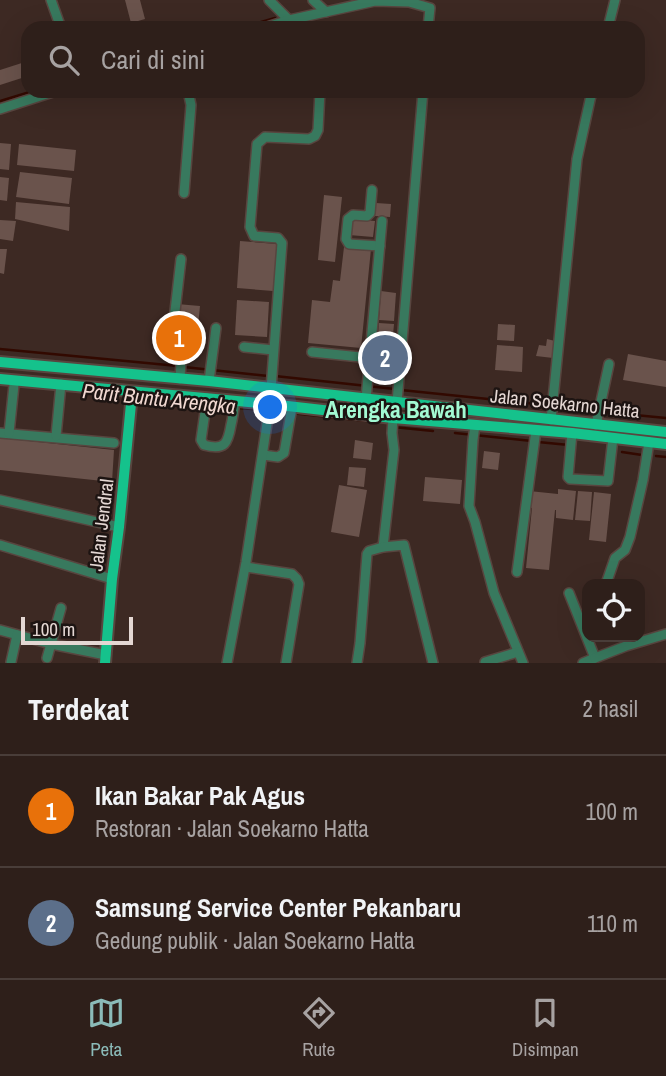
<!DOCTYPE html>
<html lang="id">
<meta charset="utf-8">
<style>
body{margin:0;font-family:"Archivo Narrow",sans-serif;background:#362723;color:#f1f3f6}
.controls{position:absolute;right:21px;bottom:21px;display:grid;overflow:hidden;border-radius:14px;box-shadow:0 7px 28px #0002}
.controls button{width:63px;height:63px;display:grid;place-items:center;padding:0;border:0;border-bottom:2px solid #493d39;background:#2e1f1a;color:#f1f3f6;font:35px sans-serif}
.scale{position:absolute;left:21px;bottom:18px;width:112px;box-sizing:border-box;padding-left:7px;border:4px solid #e4d7d3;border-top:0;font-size:19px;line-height:24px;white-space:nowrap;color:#e4d7d3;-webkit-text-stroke:5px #1d1412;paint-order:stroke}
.you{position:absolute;left:271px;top:408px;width:24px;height:24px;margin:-18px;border:5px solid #fff;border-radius:50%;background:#1a73e8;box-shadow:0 0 0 10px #1a73e833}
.badge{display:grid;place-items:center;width:46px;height:46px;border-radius:50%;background:#8bbbb9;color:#fff;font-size:23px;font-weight:700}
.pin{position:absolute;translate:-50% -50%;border:4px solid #fff;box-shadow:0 2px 7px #0006}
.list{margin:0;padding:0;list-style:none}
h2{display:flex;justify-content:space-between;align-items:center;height:91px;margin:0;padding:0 28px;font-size:30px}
h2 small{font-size:23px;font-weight:400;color:#a7a2a2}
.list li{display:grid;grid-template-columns:46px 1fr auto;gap:21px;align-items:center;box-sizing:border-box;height:112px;padding:0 28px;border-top:2px solid #493d39}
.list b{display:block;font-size:26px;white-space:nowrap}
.list p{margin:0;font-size:23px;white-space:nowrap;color:#a7a2a2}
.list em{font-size:23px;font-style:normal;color:#a7a2a2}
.icon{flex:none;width:38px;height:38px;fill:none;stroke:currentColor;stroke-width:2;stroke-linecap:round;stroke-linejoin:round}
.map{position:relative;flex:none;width:666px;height:663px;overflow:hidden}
.search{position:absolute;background:#2e1f1a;box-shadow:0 7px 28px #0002;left:21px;right:21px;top:21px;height:77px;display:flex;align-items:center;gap:18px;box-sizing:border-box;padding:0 24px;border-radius:21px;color:#a7a2a2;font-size:26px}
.sheet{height:315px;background:#2e1f1a}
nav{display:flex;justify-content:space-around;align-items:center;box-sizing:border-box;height:98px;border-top:2px solid #493d39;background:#2e1f1a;font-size:19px;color:#a7a2a2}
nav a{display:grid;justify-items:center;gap:4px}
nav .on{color:#8bbbb9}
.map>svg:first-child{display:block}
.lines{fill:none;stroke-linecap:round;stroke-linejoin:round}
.stream{stroke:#320900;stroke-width:2.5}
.building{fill:#6a534c}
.minor-casing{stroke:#58453f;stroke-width:12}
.major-casing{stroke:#58453f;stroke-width:14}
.minor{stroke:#38795e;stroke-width:9}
.major{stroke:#15c28c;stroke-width:10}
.labels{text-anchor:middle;stroke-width:5;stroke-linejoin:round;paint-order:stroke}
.street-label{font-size:19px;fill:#e4d7d3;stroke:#1d1412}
.water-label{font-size:21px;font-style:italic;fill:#f2d9d2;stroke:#1d1412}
.quarter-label{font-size:23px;font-weight:bold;fill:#a3fad3;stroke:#1d1412}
</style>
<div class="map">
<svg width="666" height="663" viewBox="0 0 666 663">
<rect width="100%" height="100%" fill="#3d2923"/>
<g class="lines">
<!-- stream -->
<g class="stream">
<path d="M241 28 275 18"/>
<path d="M0 101 33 91"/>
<path d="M0 349 178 366"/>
<path d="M184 367 268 376"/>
<path d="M275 376 395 389"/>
<path d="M401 390 546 405"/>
<path d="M119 395 202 404"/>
<path d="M209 405 230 407"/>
<path d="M558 406 597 411"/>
<path d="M237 408 265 410"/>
<path d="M272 411 377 422"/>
<path d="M604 412 666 418"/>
<path d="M393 427 433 431"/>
<path d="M455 433 532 441"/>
<path d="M538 442 569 445"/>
<path d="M622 452 642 455"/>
<path d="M656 456 666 457"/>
</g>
</g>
<!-- building -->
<g class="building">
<path d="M125 0H140L145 19 131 23Z"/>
<path d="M28 61V76L0 85V70Z"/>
<path d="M0 143 11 144 9 170 0 169Z"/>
<path d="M19 144 76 150 74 171 17 165Z"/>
<path d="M20 172 72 178 69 204 16 197Z"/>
<path d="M0 177 9 178 7 201 0 200Z"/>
<path d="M324 195 342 197 335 262 318 260Z"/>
<path d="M16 202 70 207 69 231 15 219Z"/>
<path d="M376 203 391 204 390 217 375 216Z"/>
<path d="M350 219 375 221 373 237 349 235Z"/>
<path d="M0 220 16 221 13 241 0 239Z"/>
<path d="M240 241 277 244 273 291 237 288Z"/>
<path d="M344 247 371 249 361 348 308 343 312 300 330 302 333 280 340 281Z"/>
<path d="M0 249H7L4 274 0 273Z"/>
<path d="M381 291 396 293 394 321 379 320Z"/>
<path d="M237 300 269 302 267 337 235 335Z"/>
<path d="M177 304 200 306 197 337 174 335Z"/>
<path d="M379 323 394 324 392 346 377 345Z"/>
<path d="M498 324 515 325 514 341 497 340Z"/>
<path d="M547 339 555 341 553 358 536 356 539 345 546 346Z"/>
<path d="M497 345 523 347 522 372 495 370Z"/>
<path d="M628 354 666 361V387L623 380Z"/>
<path d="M0 438 114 450 112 482 0 470Z"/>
<path d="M355 440 373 443 371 460 353 458Z"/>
<path d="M484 451 500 453 498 470 482 468Z"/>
<path d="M349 467 366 468 364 487 347 485Z"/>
<path d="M425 477 462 480 460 504 423 501Z"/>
<path d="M339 485 367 490 359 537 331 532Z"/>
<path d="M558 489 576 491 573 520 556 518V510H555L549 570 526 568 532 508 527 507 529 491 558 494Z"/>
<path d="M578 491 592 492 590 521 575 520Z"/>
<path d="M594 492 611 494 606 542 589 540Z"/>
</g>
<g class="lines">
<!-- minor casing -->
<g class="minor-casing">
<g id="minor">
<path d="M51 0 61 28"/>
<path d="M269 0 289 20"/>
<path d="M313 0 326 12"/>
<path d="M264 28 289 20 375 1 409 2 430 8 428 28"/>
<path d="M608 28 615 0"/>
<path d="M0 109 56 91"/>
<path d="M372 190 370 213 367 216 353 215 348 219 346 239 349 244 380 246"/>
<path d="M184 193 191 105 188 91"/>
<path d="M244 347 273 350"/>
<path d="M312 352 370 358"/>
<path d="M180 379 181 362 173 344 172 337 181 259"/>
<path d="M209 381 216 328"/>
<path d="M271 389 282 243 278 238 254 236 250 227 257 144 265 137 309 139 315 136 318 130 320 91"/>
<path d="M207 398 201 440 204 445C225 451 228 443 231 425 233 417 234 409 235 401"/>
<path d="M366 399 382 221"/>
<path d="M397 402 423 91"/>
<path d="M551 420 577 159 592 91"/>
<path d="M475 425 473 440 469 506 475 522 494 593 523 663"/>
<path d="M596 425 609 364"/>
<path d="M0 433 114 443"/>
<path d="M9 433 14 385"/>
<path d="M572 433 568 477 570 479 608 481 613 438"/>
<path d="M56 436 61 384"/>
<path d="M263 455 278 457 284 453 292 407"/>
<path d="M0 500 119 527"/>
<path d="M0 545 112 579"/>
<path d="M383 547 394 450 392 433 393 418"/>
<path d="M246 567 292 574 297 579 299 584 286 663"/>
<path d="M517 572 536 430"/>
<path d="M606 584 615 558 625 550 630 537 643 480 649 442"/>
<path d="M569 593 595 658 583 663"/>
<path d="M0 630 51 644 106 655"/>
<path d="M47 658 61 608"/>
<path d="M595 658 626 646 666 634"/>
<path d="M11 662 17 635"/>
<path d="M485 662 518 652"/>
<path d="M227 663 246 562 270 404"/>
<path d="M357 663 360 643 367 554 369 551 383 547 404 545 433 663"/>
</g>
</g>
<!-- major casing -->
<g class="major-casing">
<g id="major">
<path d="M0 362 209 381 666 432"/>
<path d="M0 379 270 404 393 418 572 433 666 444"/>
<path d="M105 663 112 579 119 527 131 404"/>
</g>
</g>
<!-- minor -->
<use href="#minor" class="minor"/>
<!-- major -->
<use href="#major" class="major"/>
</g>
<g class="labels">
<!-- street labels -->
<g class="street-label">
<text transform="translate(565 403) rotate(6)" y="7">Jalan Soekarno Hatta</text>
<text transform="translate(101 525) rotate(-83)" y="7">Jalan Jendral</text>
</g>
<!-- water labels -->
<g class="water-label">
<text transform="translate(159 399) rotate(6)" y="7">Parit Buntu Arengka</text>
</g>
<!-- quarter labels -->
<g class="quarter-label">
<text x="396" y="418">Arengka Bawah</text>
</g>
</g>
</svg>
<div class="controls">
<button><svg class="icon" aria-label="locate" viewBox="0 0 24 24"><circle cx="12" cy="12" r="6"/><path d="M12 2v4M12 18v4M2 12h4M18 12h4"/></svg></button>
</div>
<div class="scale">100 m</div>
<div class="you"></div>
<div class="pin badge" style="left:179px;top:338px;background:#e8710a">1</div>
<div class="pin badge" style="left:385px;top:358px;background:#5c6f8a">2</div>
<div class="search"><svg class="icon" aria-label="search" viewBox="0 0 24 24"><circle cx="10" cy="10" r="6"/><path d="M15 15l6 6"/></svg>Cari di sini</div>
</div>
<section class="sheet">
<h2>Terdekat<small>2 hasil</small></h2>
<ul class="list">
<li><span class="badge" style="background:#e8710a">1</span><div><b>Ikan Bakar Pak Agus</b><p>Restoran · Jalan Soekarno Hatta</p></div><em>100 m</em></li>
<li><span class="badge" style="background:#5c6f8a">2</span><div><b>Samsung Service Center Pekanbaru</b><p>Gedung publik · Jalan Soekarno Hatta</p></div><em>110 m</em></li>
</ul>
</section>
<nav>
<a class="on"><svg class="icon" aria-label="map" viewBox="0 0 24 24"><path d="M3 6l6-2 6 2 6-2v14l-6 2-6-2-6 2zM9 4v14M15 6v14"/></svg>Peta</a>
<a><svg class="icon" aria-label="directions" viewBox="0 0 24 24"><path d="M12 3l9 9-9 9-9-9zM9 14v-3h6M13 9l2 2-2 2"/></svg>Rute</a>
<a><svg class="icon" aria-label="saved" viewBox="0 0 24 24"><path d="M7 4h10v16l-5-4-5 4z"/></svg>Disimpan</a>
</nav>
